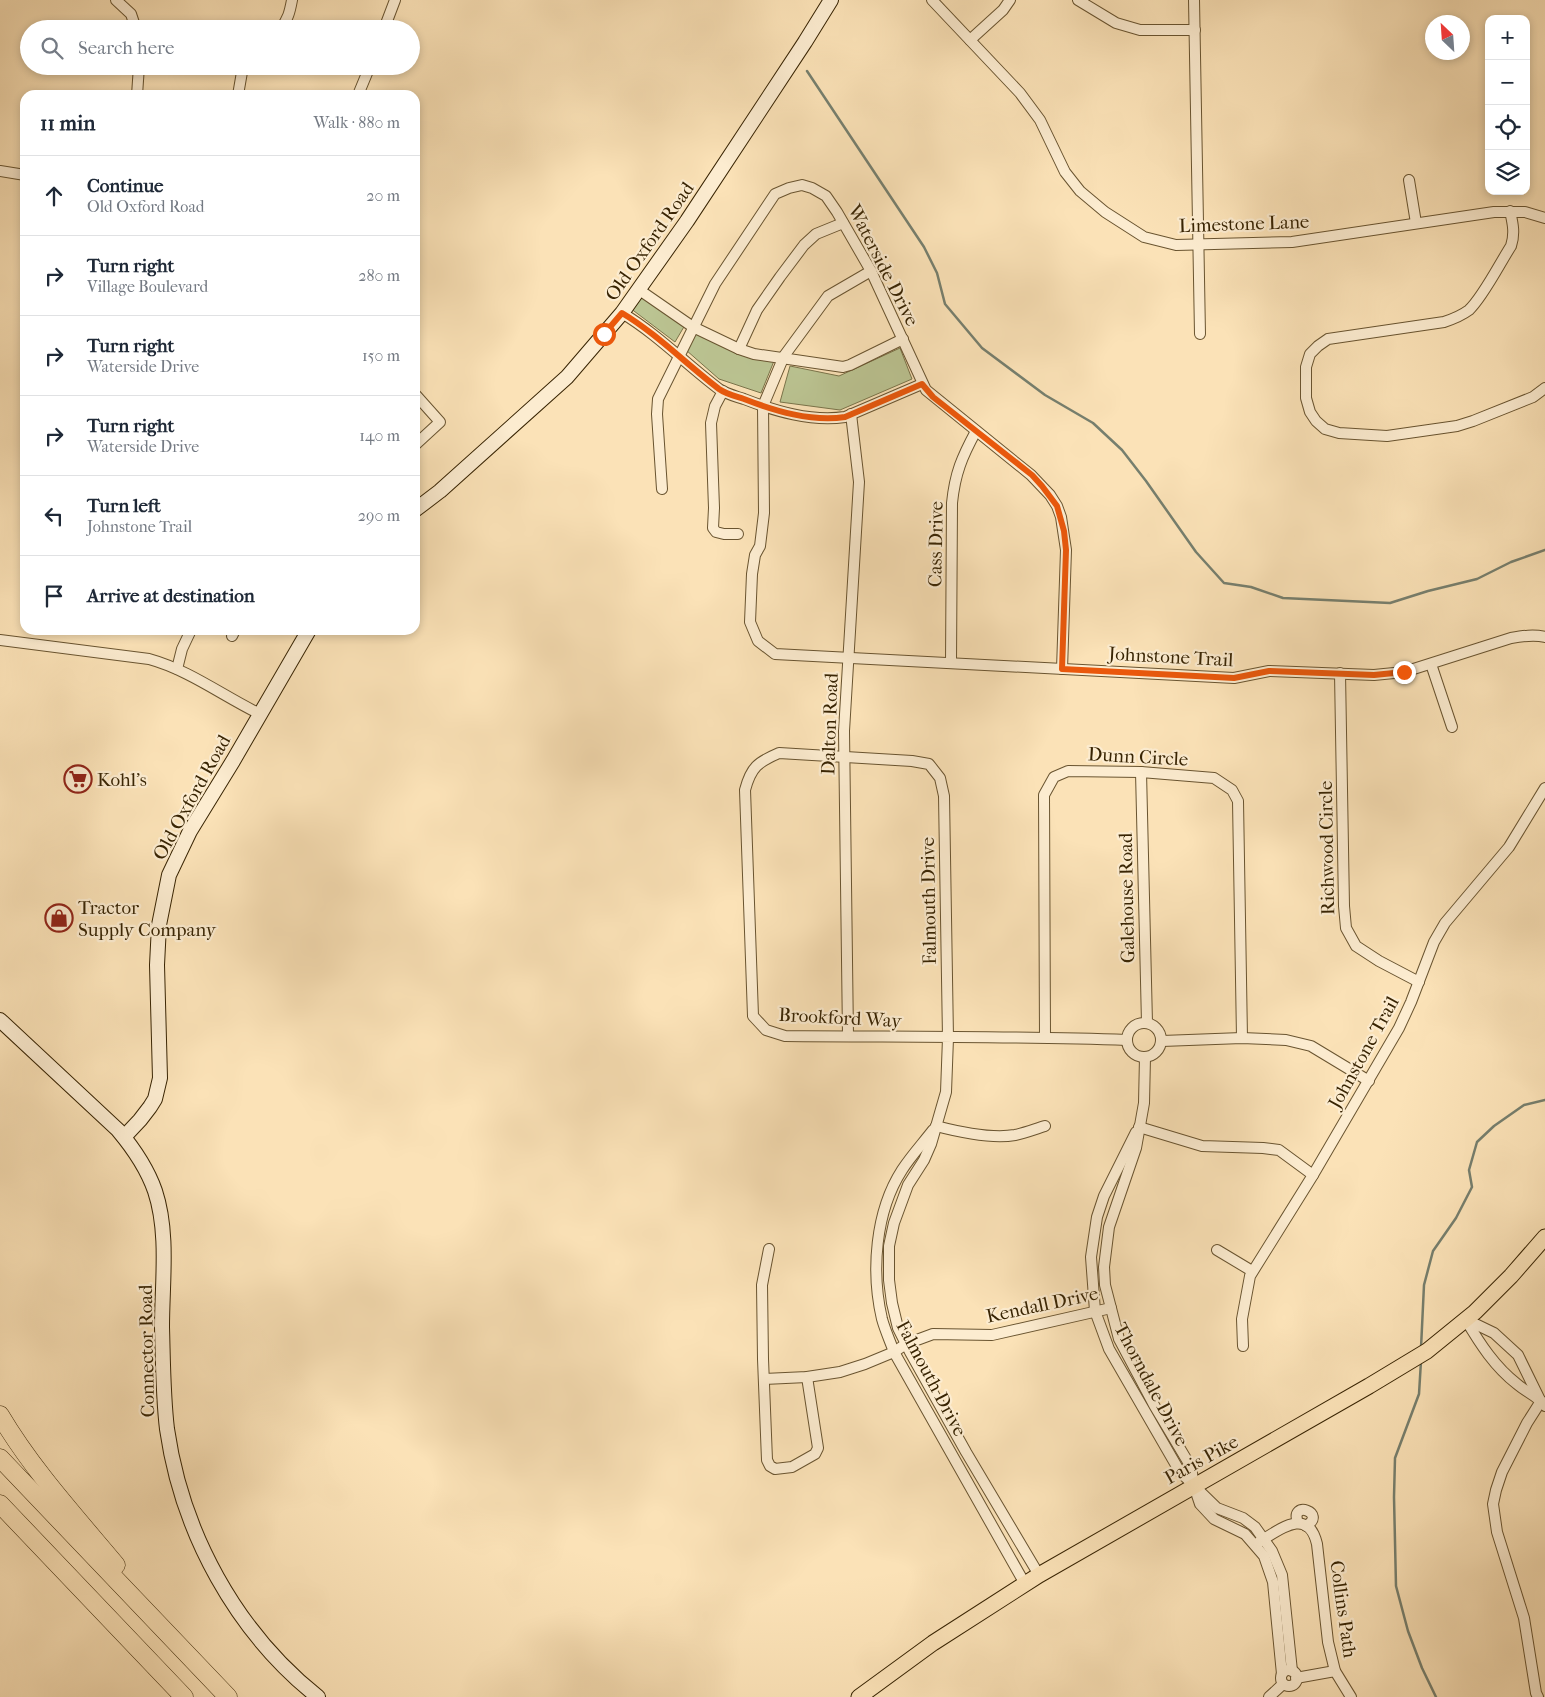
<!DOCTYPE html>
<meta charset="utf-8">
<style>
body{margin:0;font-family:"IM FELL French Canon",serif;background:#f2f2f3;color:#1f2937}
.controls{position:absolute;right:15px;top:15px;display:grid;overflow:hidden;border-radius:10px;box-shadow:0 2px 8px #0003}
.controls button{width:45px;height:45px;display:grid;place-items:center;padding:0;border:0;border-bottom:1px solid #e0e1e3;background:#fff;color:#1f2937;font:25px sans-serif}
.compass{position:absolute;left:1425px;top:15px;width:45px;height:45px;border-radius:50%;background:#fff;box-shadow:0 2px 8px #0003;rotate:335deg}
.stop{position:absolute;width:15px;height:15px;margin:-11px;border:4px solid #ea580c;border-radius:50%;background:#fff}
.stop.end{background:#ea580c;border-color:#fff;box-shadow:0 1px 5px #0008}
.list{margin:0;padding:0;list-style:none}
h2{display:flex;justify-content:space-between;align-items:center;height:65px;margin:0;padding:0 20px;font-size:21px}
h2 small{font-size:16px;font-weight:400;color:#747a83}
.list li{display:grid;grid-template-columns:32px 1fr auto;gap:15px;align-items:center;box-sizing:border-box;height:80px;padding:0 20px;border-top:1px solid #e0e1e3}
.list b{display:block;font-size:19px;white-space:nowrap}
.list p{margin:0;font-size:16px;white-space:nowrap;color:#747a83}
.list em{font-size:16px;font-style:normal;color:#747a83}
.icon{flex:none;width:28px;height:28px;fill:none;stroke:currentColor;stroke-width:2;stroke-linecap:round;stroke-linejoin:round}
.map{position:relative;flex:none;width:1545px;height:1697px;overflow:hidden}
.search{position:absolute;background:#fff;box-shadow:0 2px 8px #0003;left:20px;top:20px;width:400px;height:55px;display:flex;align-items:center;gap:12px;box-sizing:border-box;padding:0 18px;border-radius:28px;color:#747a83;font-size:19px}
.panel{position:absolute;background:#fff;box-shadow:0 2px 8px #0003;left:20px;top:90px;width:400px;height:545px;border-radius:15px}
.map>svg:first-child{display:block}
.green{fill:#bbc492;stroke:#7a744a}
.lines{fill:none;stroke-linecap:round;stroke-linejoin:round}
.stream{stroke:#767f6e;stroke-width:2.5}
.street-casing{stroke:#695430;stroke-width:12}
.secondary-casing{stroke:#382403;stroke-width:16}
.primary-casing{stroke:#382403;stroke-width:17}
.highway-casing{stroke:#382403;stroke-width:19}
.street{stroke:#fcecd0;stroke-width:10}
.secondary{stroke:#fcecd0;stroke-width:14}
.primary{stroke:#fbe2b7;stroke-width:15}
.highway{stroke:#fbe2b7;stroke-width:18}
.route{stroke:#ea580c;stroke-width:6}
.labels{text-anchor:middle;stroke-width:4.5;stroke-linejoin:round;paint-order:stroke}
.street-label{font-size:19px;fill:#382403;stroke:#fcecd0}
.poi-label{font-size:19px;fill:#382403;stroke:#fcecd0;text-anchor:start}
</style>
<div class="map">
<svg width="1545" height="1697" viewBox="0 0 1545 1697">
<rect width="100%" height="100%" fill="#fbe2b7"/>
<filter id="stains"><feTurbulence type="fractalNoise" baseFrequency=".004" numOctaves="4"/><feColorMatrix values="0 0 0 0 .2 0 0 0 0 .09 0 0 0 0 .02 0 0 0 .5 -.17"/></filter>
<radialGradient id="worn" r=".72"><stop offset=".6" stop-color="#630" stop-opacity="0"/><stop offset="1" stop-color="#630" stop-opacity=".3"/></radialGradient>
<!-- green -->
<g class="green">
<path d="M639 294 685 325 675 342 630 308Z"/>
<path d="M694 332 774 361 761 393 719 379 686 350Z"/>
<path d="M900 348 912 379 840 410 780 402 790 366 839 376Z"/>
</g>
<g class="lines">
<!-- stream -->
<g class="stream">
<path d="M807 71 924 247 937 273 945 304 982 348 1045 395 1093 423 1122 450 1146 481 1196 552 1224 583 1251 587 1283 598 1390 603 1428 591 1477 579 1511 562 1545 550"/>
<path d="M1421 1348 1424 1285 1433 1251 1456 1218 1472 1187 1469 1170 1477 1142 1494 1126 1524 1105 1545 1100"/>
<path d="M1421 1361 1419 1394 1395 1458 1394 1497 1396 1586 1408 1631 1422 1668 1436 1697"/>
</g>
<!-- street casing -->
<g class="street-casing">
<g id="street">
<path d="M116 0 131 14 136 29"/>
<path d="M932 0 1020 93 1040 120 1065 172 1080 191 1105 212 1144 237 1176 245 1292 242 1494 212H1525L1545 218"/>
<path d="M1078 0 1116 23 1140 30H1195"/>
<path d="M1194 0 1200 334"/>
<path d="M280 29C288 20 290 11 292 0"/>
<path d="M384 29 395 0"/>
<path d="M970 40 1003 10 1010 0"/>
<path d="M137 95 139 66"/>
<path d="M238 95 242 72 245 66"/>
<path d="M358 95 370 66"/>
<path d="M0 171 25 175"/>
<path d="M1409 180 1416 223"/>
<path d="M1510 211C1513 224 1515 234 1511 246 1500 263 1483 297 1469 310 1461 316 1453 319 1444 322L1328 339 1318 346 1310 354 1306 367V398L1310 412 1316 421 1325 429 1339 433 1387 436 1457 426 1473 421 1533 397 1545 388"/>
<path d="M871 271 828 296 784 356 763 406 764 513 760 546 755 555 752 574 750 622 758 641 775 654 1234 678 1269 671 1374 675 1404 672 1511 638C1522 636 1534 634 1545 637"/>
<path d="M638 289 693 327 739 349 754 354 843 367 850 365 903 339"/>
<path d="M622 313C657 334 686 364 719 389 726 394 735 396 744 399 775 411 811 422 845 417L922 384"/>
<path d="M739 349 757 310 780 277 804 245 816 234 843 223"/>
<path d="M723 391 715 406 711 423 714 508 713 528 716 532 724 534H738"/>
<path d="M415 394 440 422 415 445"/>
<path d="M662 489 657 414 658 399 715 284 775 194 789 188 802 185 812 188 826 196 837 212 871 271 926 390 1031 475 1050 495 1057 506 1061 517 1066 550 1062 669"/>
<path d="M232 636 235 630"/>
<path d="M0 640 149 659C189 670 223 696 260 714"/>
<path d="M951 663 952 503C955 473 962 457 976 431"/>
<path d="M1431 664 1452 727"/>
<path d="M177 669 182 649 191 630"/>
<path d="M1340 673 1344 906 1346 928 1356 946 1379 961 1419 982"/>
<path d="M1141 772 1147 1023"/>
<circle cx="1144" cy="1040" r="17"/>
<path d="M848 1036 844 731 859 482 851 414"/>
<path d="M1045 1037 1044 795 1054 777 1068 771 1141 772 1214 778 1232 790 1238 801 1242 1038"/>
<path d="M1162 1041 1242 1038 1286 1040 1311 1046 1369 1081"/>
<path d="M1145 1057 1144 1103 1136 1148 1109 1227 1104 1267 1105 1285 1119 1339 1154 1405 1191 1467 1194 1486 1200 1504 1214 1519 1245 1534 1264 1556 1273 1582 1282 1674"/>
<path d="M936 1126C959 1132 992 1139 1015 1135 1025 1133 1035 1129 1045 1126"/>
<path d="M1139 1127 1202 1146 1263 1148 1279 1150 1313 1175"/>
<path d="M933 1130C923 1143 911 1156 902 1170 875 1212 871 1272 882 1319 885 1330 890 1341 894 1352L1025 1584"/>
<path d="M1136 1132 1104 1196 1097 1217 1091 1257 1095 1311 1109 1349 1180 1472 1217 1508 1243 1518 1255 1527 1272 1551 1282 1575 1292 1671"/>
<path d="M769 1249 762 1285 763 1359 767 1460 770 1466 775 1469 792 1467 815 1454 818 1448 807 1377"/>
<path d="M1217 1250 1252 1271"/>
<path d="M1466 1320C1480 1344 1495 1367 1517 1384 1526 1392 1538 1396 1545 1406"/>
<path d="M1467 1320 1494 1333 1518 1355 1540 1400"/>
<path d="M1243 1346 1242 1319 1250 1276 1313 1175 1399 1028 1411 1002 1434 942 1445 923 1509 847 1545 788"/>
<path d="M764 1379 807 1377 840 1372 865 1364 894 1352 906 1344 933 1334 992 1335 1111 1308"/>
<path d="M1298 1523C1289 1499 1328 1513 1306 1526"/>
<path d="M1259 1542C1279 1530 1308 1506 1317 1544L1328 1642 1335 1671 1351 1697"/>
<path d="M1039 1575 966 1452 910 1352 898 1328 892 1303 889 1280V1246L894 1223 908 1185 924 1160 931 1144 946 1092 948 1038 944 796 940 778 929 764 912 761 779 753C758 762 751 767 745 790L753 1016 766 1030 785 1036C899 1037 1013 1036 1127 1040"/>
<circle cx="1289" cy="1678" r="8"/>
<path d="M1296 1678 1335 1671"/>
<path d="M1269 1697 1283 1684"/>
<path d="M1538 1697 1536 1693 1524 1618 1497 1532 1493 1504 1496 1490 1502 1472 1527 1423 1541 1401"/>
</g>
</g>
<!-- secondary casing -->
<g class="secondary-casing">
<g id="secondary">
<path d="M415 510 440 491 567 377 622 313 687 221 805 42 831 0"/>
<path d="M0 1020 118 1130C134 1149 147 1168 155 1191 169 1233 162 1283 162 1327 163 1361 163 1396 167 1429 182 1533 236 1632 318 1697"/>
<path d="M124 1137 140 1120 150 1107 155 1099 160 1078 157 965 159 925 169 875 190 831 233 761 309 630"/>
</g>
</g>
<!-- primary casing -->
<g class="primary-casing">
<path id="primary" d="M859 1697 933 1643 1039 1575 1369 1386 1427 1351 1475 1312 1511 1276 1545 1237"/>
</g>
<!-- highway casing -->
<g class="highway-casing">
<g id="highway">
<path d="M0 1415C32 1469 75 1516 116 1565"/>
<path d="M0 1458 228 1697"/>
<path d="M0 1504 184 1697"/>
</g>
</g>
<!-- street -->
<use href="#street" class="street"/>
<!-- secondary -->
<use href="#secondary" class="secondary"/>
<!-- primary -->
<use href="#primary" class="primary"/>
<!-- highway -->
<use href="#highway" class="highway"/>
</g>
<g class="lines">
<!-- route -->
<path class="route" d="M604 334 622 313C657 334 686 364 719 389 726 394 735 396 744 399 775 411 811 422 845 417L922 384 933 397 1032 475 1042 486 1057 506 1064 531 1066 550 1062 669 1234 678 1269 671 1374 675 1404 672"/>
</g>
<!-- icons -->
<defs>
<g id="supermarket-ring" transform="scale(1.4375)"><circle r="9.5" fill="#fcecd0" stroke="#8f2418" stroke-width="1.5"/><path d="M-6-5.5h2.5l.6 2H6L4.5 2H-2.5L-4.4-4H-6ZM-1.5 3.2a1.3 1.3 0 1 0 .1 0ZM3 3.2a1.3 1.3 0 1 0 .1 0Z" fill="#8f2418"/></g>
<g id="shop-ring" transform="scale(1.4375)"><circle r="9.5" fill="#fcecd0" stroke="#8f2418" stroke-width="1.5"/><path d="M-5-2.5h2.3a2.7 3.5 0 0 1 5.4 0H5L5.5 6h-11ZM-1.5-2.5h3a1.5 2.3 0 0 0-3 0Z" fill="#8f2418"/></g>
</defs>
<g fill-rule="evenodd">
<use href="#supermarket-ring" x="78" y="779"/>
<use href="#shop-ring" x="59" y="918"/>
</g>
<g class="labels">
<!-- street labels -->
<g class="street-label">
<text transform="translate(1244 223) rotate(-2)" y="7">Limestone Lane</text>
<text transform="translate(649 241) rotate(-55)" y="7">Old Oxford Road</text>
<text transform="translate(884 265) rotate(63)" y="7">Waterside Drive</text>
<text transform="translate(935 544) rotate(-89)" y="7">Cass Drive</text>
<text transform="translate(1171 656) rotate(3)" y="7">Johnstone Trail</text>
<text transform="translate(829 724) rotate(-88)" y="7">Dalton Road</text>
<text transform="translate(1138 756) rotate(3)" y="7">Dunn Circle</text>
<text transform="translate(191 797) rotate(-61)" y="7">Old Oxford Road</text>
<text transform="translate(1326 848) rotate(-91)" y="7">Richwood Circle</text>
<text transform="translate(1126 898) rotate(-91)" y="7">Galehouse Road</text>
<text transform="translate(928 901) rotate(-91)" y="7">Falmouth Drive</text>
<text transform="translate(840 1017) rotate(3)" y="7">Brookford Way</text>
<text transform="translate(1363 1052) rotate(-61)" y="7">Johnstone Trail</text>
<text transform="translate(1042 1304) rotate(-12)" y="7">Kendall Drive</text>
<text transform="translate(146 1351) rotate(-91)" y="7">Connector Road</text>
<text transform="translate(932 1378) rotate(62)" y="7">Falmouth Drive</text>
<text transform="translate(1152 1384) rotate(62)" y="7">Thorndale Drive</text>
<text transform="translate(1201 1459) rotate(-29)" y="7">Paris Pike</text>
<text transform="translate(1344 1609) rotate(82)" y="7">Collins Path</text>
</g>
<!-- poi labels -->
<g class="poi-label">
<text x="97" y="786">Kohl's</text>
<text x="78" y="914">Tractor<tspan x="78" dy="22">Supply Company</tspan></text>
</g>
</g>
<rect width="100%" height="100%" filter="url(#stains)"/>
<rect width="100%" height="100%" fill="url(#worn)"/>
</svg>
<div class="controls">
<button>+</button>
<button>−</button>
<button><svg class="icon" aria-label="locate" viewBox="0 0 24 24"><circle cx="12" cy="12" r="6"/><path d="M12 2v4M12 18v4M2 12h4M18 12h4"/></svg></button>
<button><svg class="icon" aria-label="layers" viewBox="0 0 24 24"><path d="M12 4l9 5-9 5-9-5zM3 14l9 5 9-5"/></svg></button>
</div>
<svg class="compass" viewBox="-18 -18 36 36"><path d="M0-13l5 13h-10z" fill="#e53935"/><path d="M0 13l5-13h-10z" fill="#747a83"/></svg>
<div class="stop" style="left:604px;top:334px"></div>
<div class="stop end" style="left:1404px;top:672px"></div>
<div class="search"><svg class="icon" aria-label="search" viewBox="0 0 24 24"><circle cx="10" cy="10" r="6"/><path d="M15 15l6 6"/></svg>Search here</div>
<section class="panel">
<h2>11 min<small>Walk · 880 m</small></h2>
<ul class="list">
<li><svg class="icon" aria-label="ahead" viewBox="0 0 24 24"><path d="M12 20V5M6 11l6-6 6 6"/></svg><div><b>Continue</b><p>Old Oxford Road</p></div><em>20 m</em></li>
<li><svg class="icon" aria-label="right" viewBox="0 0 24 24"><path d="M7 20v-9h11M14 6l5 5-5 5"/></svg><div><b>Turn right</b><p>Village Boulevard</p></div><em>280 m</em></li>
<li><svg class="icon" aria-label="right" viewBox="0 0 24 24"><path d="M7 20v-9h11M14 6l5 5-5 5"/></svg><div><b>Turn right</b><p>Waterside Drive</p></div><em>150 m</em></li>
<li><svg class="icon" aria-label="right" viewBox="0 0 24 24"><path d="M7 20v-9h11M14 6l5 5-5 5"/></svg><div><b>Turn right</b><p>Waterside Drive</p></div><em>140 m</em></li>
<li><svg class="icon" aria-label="left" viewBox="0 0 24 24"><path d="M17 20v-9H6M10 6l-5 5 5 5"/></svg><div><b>Turn left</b><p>Johnstone Trail</p></div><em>290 m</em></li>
<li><svg class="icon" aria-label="arrive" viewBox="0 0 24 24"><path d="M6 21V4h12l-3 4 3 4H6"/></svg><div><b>Arrive at destination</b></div></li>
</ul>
</section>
</div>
